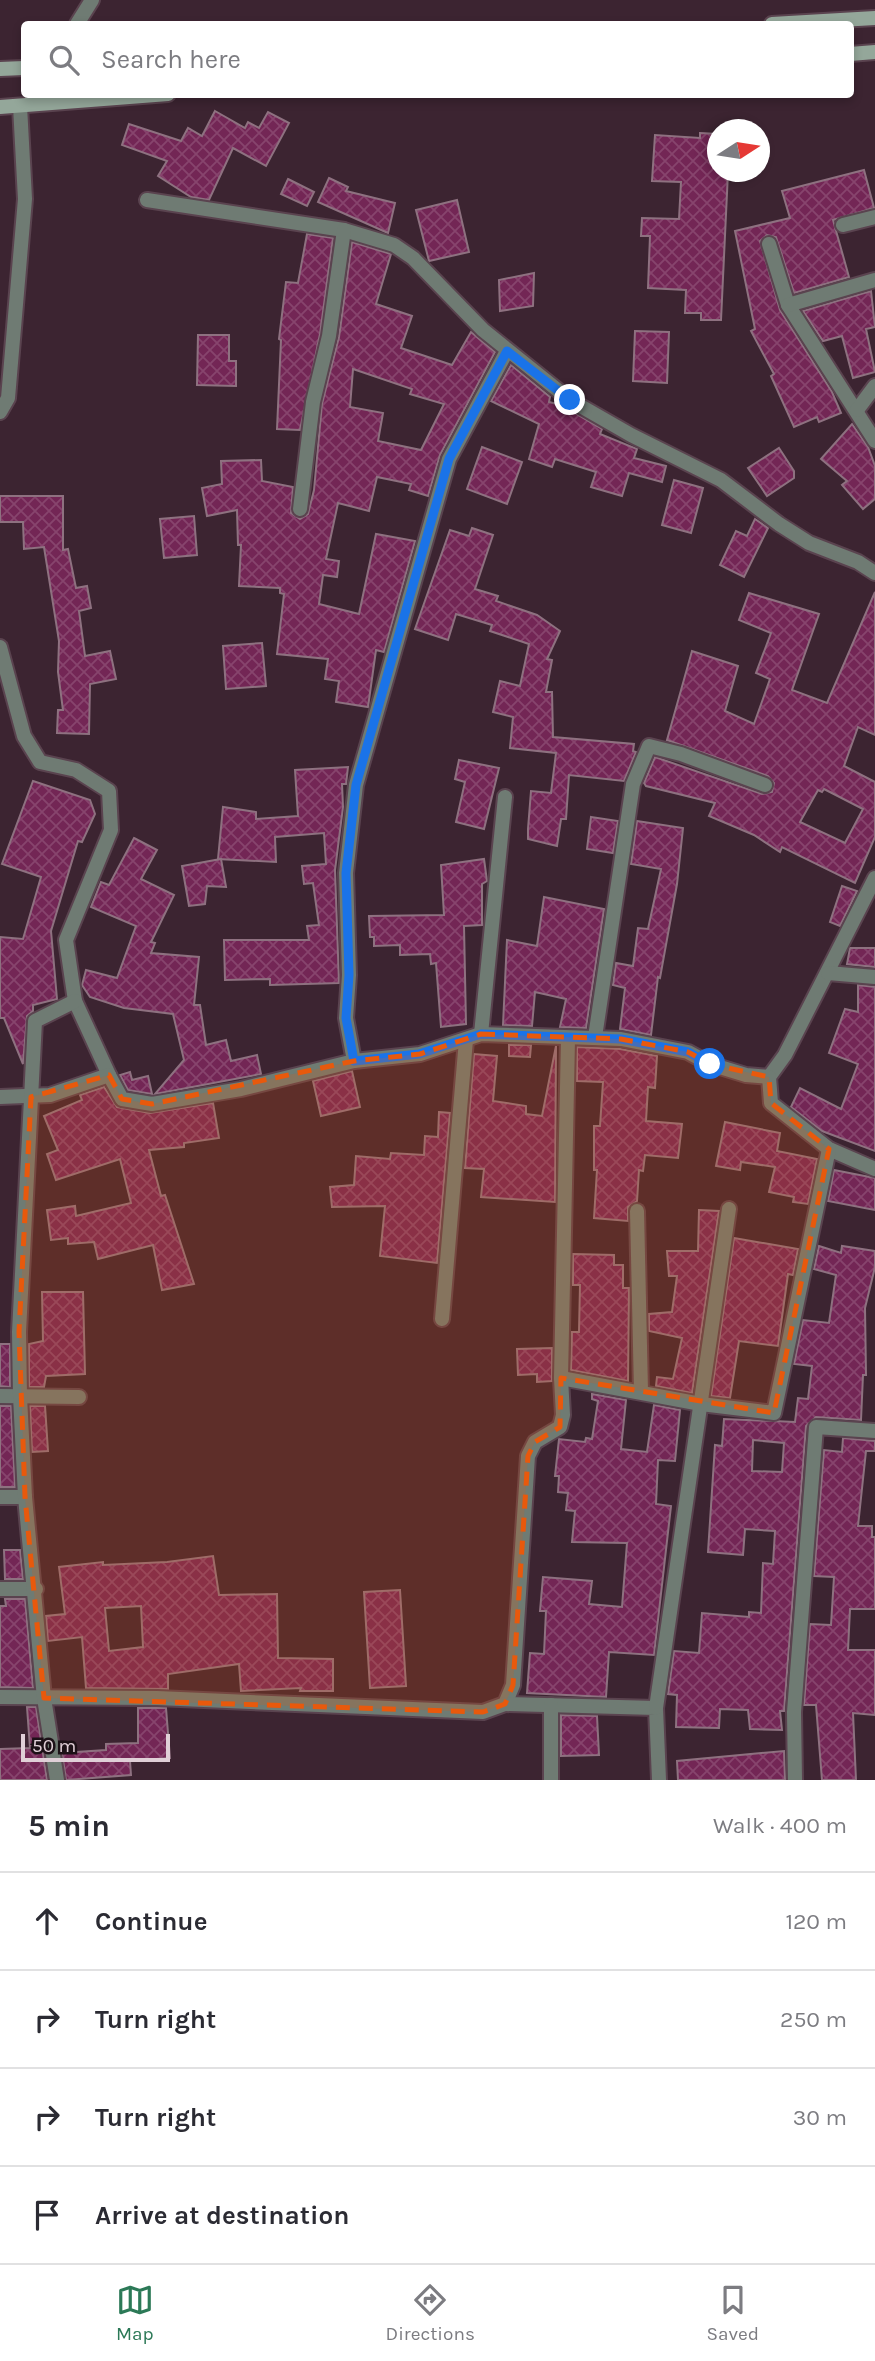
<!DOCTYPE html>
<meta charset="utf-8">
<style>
body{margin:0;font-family:Karla,sans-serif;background:#f2f2f3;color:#2b2b33}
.compass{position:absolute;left:707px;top:119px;width:63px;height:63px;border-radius:50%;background:#fff;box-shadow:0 4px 10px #0003;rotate:78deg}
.scale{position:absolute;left:21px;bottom:18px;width:149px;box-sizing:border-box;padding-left:7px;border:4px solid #e0cfd7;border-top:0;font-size:19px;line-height:24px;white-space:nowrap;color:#e0cfd7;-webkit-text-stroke:5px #1c1117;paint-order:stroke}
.stop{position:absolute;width:21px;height:21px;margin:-16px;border:5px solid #1a73e8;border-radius:50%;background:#fff}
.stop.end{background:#1a73e8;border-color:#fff;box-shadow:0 2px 7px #0008}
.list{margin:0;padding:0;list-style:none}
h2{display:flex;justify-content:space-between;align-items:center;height:91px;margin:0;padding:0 28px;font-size:30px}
h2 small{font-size:23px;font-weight:400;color:#7c7c81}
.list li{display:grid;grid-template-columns:46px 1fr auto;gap:21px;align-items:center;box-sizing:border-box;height:98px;padding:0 28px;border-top:2px solid #e1e1e2}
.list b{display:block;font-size:26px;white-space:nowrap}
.list em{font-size:23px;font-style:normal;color:#7c7c81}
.icon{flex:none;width:38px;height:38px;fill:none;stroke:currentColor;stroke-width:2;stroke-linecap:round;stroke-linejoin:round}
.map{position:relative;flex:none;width:875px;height:1780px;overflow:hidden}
.search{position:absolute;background:#fff;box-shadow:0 4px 10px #0003;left:21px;right:21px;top:21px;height:77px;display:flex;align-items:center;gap:18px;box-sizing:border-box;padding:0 24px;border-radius:7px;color:#7c7c81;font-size:26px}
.sheet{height:483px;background:#fff}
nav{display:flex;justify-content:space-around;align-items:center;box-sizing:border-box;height:98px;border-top:2px solid #e1e1e2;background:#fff;font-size:19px;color:#7c7c81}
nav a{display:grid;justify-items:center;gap:4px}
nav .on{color:#2c7957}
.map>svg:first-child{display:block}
.building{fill:url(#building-cross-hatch);stroke:#8e7180;stroke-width:2;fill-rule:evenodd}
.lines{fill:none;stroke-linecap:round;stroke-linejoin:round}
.street-casing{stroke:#5a434f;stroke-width:18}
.secondary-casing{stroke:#5a434f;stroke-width:18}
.street{stroke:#6f7b73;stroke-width:14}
.secondary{stroke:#94a79a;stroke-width:14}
.route{stroke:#1a73e8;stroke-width:9}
.marked{fill:#e8590c;fill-opacity:0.2;stroke:#e8590c;stroke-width:5;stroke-dasharray:14 9;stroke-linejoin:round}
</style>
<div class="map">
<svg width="875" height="1780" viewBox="0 0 875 1780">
<defs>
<pattern id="building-cross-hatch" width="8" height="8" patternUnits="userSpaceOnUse" patternTransform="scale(1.75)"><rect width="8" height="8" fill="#732655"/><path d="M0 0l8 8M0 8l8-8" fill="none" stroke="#87446d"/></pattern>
</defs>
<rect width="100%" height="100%" fill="#3c2431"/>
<!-- building -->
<g class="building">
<path d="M215 111 245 128 248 122 259 128 268 112 289 123 266 166 233 148 209 200 191 197 158 176 167 161 122 145 129 124 181 141 188 128 202 136Z"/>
<path d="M700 133 718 134V172H728L721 320H701V313H685L686 290 648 288 650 236H641L642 218 679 219 681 182 652 181 655 135 700 138Z"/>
<path d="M864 170 874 208 833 220 849 277 794 293 776 237 767 235 760 241 780 310 832 392 841 413 819 422 817 417 794 427 771 376 774 374 751 331 755 329 735 231 790 218 782 191Z"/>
<path d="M329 178 348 187 346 191 395 203 388 233 318 202Z"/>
<path d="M288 179 314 192 307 206 281 194Z"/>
<path d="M457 200 469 252 429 261 416 210Z"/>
<path d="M307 234 333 238 320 334 300 430 277 429 281 340 279 339 286 282 298 283Z"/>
<path d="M352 242 391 254 376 304 412 316 401 348 452 365 471 332 495 352 440 455 428 496 409 490 411 484 377 477 369 511 338 503 326 559 339 561 337 577 323 575 319 604 359 614 376 534 415 541 384 652 376 650 368 707 336 702 339 681 325 679 328 659 277 654 284 594 280 593V588L239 586 241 545H238L237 510 207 516 202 488 222 484 221 461 261 460 262 481 293 487 291 513 300 519 308 514 314 490 322 404 339 337ZM353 369 412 389 410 394 444 404 421 450 378 441 383 413 350 407Z"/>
<path d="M534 273 533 306 500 311 499 280Z"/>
<path d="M871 291 875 327 866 329 875 372 853 378 842 336 823 341 803 311Z"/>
<path d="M635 331 669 332 667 383 633 381Z"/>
<path d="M198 335H229V361H236V386L197 385Z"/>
<path d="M511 365 550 397 549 402 561 405 602 429 600 434 637 449 634 458 666 466 662 482 629 473 622 496 591 487 596 472 555 459 552 467 529 459 539 424 491 401Z"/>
<path d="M852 424 868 447 875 466V499L863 509 842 485 847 481 821 459Z"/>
<path d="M482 447 522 462 507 504 467 489Z"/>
<path d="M779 448 794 471V478L767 496 748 468Z"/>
<path d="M674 480 703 488 691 533 662 525Z"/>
<path d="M0 496H63V550L68 549 76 588 87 586 91 608 79 611 85 656 110 651 116 679 90 684 89 734 57 733 58 710H63L58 672 59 641 44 547 24 549 23 522H0Z"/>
<path d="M194 516 197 555 164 558 160 519Z"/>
<path d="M755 519 768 528 744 577 720 565 736 531 747 536Z"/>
<path d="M472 528 493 535 475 589 498 596 496 601 537 615 560 631 547 659 552 660 546 692H552L553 737 634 744 633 751 636 752 624 781 569 775 566 819H561L557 846 528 839V829L531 791 551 793 556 753 510 748 513 717 493 712 500 681 520 686 529 644 490 631 492 625 456 614 448 640 415 629 450 530 469 536Z"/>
<path d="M875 592V735L858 727 844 766 875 782V837L855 883 782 847 780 852 754 835 709 816 715 803 646 786 644 783 655 757 762 794 772 792 774 783 768 776 667 740 692 651 738 666 725 711 754 724 770 679 756 673 771 633 739 620 749 593 819 614 792 690 827 703ZM824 789 863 809 845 843 800 822 818 790 822 792Z"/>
<path d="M262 643 266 686 226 689 223 646Z"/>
<path d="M459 760 499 768 484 829 456 822 465 782 455 779Z"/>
<path d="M348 767 346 784H342L343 807 335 870 339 983 270 985V979L225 980 224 940H309L307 926 319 925 313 883 304 884 302 866 326 864 324 833 275 837 276 862 218 859 223 807 256 812V819L298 816 295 770Z"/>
<path d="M33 781 90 800 95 814 82 842 78 841 51 931 57 999 33 1005V1011L27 1016 23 1064 4 1018H0V937L23 939 41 877 2 864Z"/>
<path d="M591 817 618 821 613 853 587 849Z"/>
<path d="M637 821 683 828 677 884 660 978 658 977 651 1035 620 1029 625 988 613 985 616 963 633 966 638 928 648 929 661 869 631 864Z"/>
<path d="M134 838 157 850 141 879 174 895 151 942 155 943 151 953 199 957 194 1005H200L206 1045 226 1040 231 1061 257 1055 261 1074 155 1094 184 1060 173 1014 124 1008 90 997 82 985 86 970 117 978 136 926 91 907 101 882 109 885Z"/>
<path d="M221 859 226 887 207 886 205 904 189 906 182 866Z"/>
<path d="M484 859 487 881 482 884V925L464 926 466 1024 441 1027 436 963 431 964 430 954 400 955V945L374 946V937H370L369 916 444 915 441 865Z"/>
<path d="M842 886 857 891 840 926 830 922Z"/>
<path d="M544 897 604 909 586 1028 560 1027 566 999 535 992 532 1026 503 1025 507 940 537 946Z"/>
<path d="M850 948H875V967L847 964Z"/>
<path d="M858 985 875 987V1151L822 1131 791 1107 800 1088 841 1109 858 1064 829 1053 845 1009 858 1012Z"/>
<path d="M509 1045H531L530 1057 509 1056Z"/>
<path d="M556 1046 555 1202 481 1197 484 1169 465 1168 474 1054 497 1056 493 1101 526 1106V1114L542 1116Z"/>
<path d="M577 1047 620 1049 657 1056 655 1088 648 1087 646 1121 682 1124 678 1158 645 1155 643 1171 639 1170 637 1201 628 1207V1221L594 1218 597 1170H594V1126H600L603 1082 577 1081Z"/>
<path d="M352 1071 360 1107 321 1116 313 1081Z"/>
<path d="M130 1072 132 1080 148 1076 152 1094 128 1090 120 1075Z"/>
<path d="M104 1087 117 1107 150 1113 213 1103 219 1138 184 1143V1147L149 1150 161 1196 165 1195 194 1284 162 1290 153 1245 98 1259 94 1242 68 1244V1238L51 1240 47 1210 75 1206 76 1216 131 1203 120 1159 56 1180 47 1154 58 1150 44 1116 82 1100 80 1095Z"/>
<path d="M439 1112 450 1113 437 1263 380 1256 385 1206 332 1207 330 1187 354 1185 356 1156 390 1159 391 1153 424 1155 425 1136 438 1137Z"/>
<path d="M725 1122 780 1133 777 1151 817 1159 808 1204 793 1202 794 1197 769 1192 775 1167 741 1162 740 1170 716 1166Z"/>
<path d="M834 1170 875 1178V1210L828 1201Z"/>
<path d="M699 1210 719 1211 692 1393 656 1386 657 1377 673 1379 682 1338 649 1331V1314L672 1312 677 1276H669L667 1251H698Z"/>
<path d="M734 1238 798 1249 793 1275 788 1274 778 1346 739 1341 730 1398 711 1396Z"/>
<path d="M819 1246 841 1253 842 1246 875 1251V1267L865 1308 866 1375H863L861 1420 816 1417 806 1426 784 1711H780L782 1730 750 1729 748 1710 720 1709 719 1728 676 1727 677 1695 668 1694 674 1651 699 1653 702 1613 749 1617V1612L761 1613 763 1563 773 1564 775 1531 745 1529 743 1555 708 1552 715 1445 722 1446 724 1419 795 1422 798 1398 808 1399 812 1366 794 1364 803 1320 829 1323 836 1275 814 1269ZM753 1440 784 1443 782 1472 752 1471Z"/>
<path d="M573 1254 614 1255V1265H623V1288H629L628 1381 571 1370 572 1332H579L580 1285H573Z"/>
<path d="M42 1292H83L85 1374 46 1376 44 1387H29V1344L43 1341Z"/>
<path d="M0 1344H10V1387L0 1386Z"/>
<path d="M552 1348V1381L537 1382V1374L518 1375 517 1349Z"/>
<path d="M592 1394 626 1400 621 1449 647 1452 654 1405 680 1410 675 1461 658 1460 656 1504 671 1506 654 1655 609 1652 606 1697 527 1693 530 1653 544 1654 546 1611H540L543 1577 592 1581 589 1604 622 1607 627 1543 572 1542 575 1511 566 1510 568 1493 558 1492 559 1476H555L559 1439 585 1442 586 1438 592 1439 598 1401 592 1399Z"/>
<path d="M0 1406H11L15 1487H0Z"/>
<path d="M30 1406H45L48 1451 32 1452Z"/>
<path d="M843 1438 875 1441V1451H866L858 1526H872V1537H875V1609H850L848 1650H875V1715L853 1713 856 1780H822L816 1705H804L810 1624 831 1625 834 1577 814 1576 824 1450 842 1452Z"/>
<path d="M4 1550H20L23 1579H5Z"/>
<path d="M213 1556 219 1595 277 1594 278 1658 333 1659V1691H300L301 1688 241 1691 239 1664 168 1674V1689L86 1688 82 1637 48 1641 46 1616 65 1614 59 1567 103 1562V1565L167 1562ZM141 1606 143 1647 109 1651 105 1608Z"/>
<path d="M400 1590 406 1686 370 1688 364 1592Z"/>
<path d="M5 1599H25L33 1688 0 1687V1606H6Z"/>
<path d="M27 1707H36L47 1780H0V1749L30 1748Z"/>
<path d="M138 1708H166L170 1758 130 1761 131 1775 66 1780 62 1753 106 1750V1744L138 1743Z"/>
<path d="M561 1715 597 1716 599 1755 561 1756Z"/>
<path d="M784 1751 785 1780H678L677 1761Z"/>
</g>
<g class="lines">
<!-- street casing -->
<g class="street-casing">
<g id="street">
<path d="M77 24 92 0"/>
<path d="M147 200 344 230 394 245 413 258 483 330 570 400 631 435 721 480 779 524 809 543 858 562 875 573"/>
<path d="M843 225 875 217"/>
<path d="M769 244 788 305 875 441"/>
<path d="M788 305 875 280"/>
<path d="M857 410 875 386"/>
<path d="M0 412 8 398 25 199 20 106"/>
<path d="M300 509 313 402 329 336 344 230"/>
<path d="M0 647 24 736 40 762 76 770 109 791 111 830 66 940 75 1001 109 1075"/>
<path d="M875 878 785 1055 769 1077 771 1103 829 1149 875 1169"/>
<path d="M828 973 875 977"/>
<path d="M481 1034 505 797"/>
<path d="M595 1037 633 784 649 746 681 754 765 785"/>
<path d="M354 1061 346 1018 349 975 346 873 356 785 449 459 507 351"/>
<path d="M0 1097 50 1095 109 1075 122 1099 152 1104 241 1089 354 1061 420 1054 481 1034 621 1039 688 1052 710 1064 746 1075 769 1077"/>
<path d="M637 1211 641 1391"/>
<path d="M442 1319 466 1040"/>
<path d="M561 1378 701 1404 774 1413 829 1149"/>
<path d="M0 1396 79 1397"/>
<path d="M0 1497H25"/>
<path d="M0 1589H36"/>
<path d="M0 1697 157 1698 483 1712 505 1704 513 1685 528 1456 535 1442 560 1427 563 1415 561 1378 568 1039"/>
<path d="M505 1704 656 1708 659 1780"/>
<path d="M656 1708 729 1209"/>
<path d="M57 1780 44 1698 25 1497 20 1396 19 1332 35 1021 75 1001"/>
<path d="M551 1780V1705"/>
<path d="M795 1780 794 1712 816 1427 875 1431"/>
</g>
</g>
<!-- secondary casing -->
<g class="secondary-casing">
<g id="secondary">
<path d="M772 24 875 18"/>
<path d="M850 54 875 52"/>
<path d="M0 69 24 68"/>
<path d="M0 107 168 94"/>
</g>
</g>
<!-- street -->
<use href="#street" class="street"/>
<!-- secondary -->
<use href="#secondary" class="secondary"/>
</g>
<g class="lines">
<!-- route -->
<path class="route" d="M570 400 507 351 449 459 356 785 346 873 349 975 346 1018 354 1061 419 1054 481 1034 621 1039 688 1052 710 1064"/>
</g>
<!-- marked area -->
<path class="marked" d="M481 1034 621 1039 688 1052 710 1064 769 1077 771 1103 829 1149 774 1413 561 1378 560 1427 535 1442 528 1456 513 1685 505 1704 483 1712 44 1698 25 1497 19 1332 31 1097 109 1075 122 1099 152 1104 354 1061 420 1054Z"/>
</svg>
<svg class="compass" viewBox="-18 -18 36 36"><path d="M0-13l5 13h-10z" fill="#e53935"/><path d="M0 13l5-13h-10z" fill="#7c7c81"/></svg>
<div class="scale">50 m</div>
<div class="stop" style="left:710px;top:1064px"></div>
<div class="stop end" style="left:570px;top:400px"></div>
<div class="search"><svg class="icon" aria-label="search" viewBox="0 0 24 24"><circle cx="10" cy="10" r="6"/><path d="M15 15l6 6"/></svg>Search here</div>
</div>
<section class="sheet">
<h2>5 min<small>Walk · 400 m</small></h2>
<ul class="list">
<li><svg class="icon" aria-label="ahead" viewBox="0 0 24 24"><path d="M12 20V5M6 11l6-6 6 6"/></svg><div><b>Continue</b></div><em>120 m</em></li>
<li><svg class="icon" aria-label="right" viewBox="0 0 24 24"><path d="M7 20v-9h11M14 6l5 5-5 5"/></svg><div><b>Turn right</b></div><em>250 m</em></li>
<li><svg class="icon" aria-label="right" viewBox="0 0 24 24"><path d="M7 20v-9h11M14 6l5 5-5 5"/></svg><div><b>Turn right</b></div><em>30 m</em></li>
<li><svg class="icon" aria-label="arrive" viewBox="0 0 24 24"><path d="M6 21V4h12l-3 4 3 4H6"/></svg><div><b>Arrive at destination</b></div></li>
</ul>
</section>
<nav>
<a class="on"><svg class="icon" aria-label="map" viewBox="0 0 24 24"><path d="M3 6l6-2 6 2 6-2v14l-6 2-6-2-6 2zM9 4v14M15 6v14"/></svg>Map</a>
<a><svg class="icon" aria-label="directions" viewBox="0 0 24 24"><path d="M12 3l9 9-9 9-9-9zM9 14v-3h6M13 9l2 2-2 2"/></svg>Directions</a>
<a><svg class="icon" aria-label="saved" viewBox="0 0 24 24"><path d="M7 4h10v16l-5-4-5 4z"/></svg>Saved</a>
</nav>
